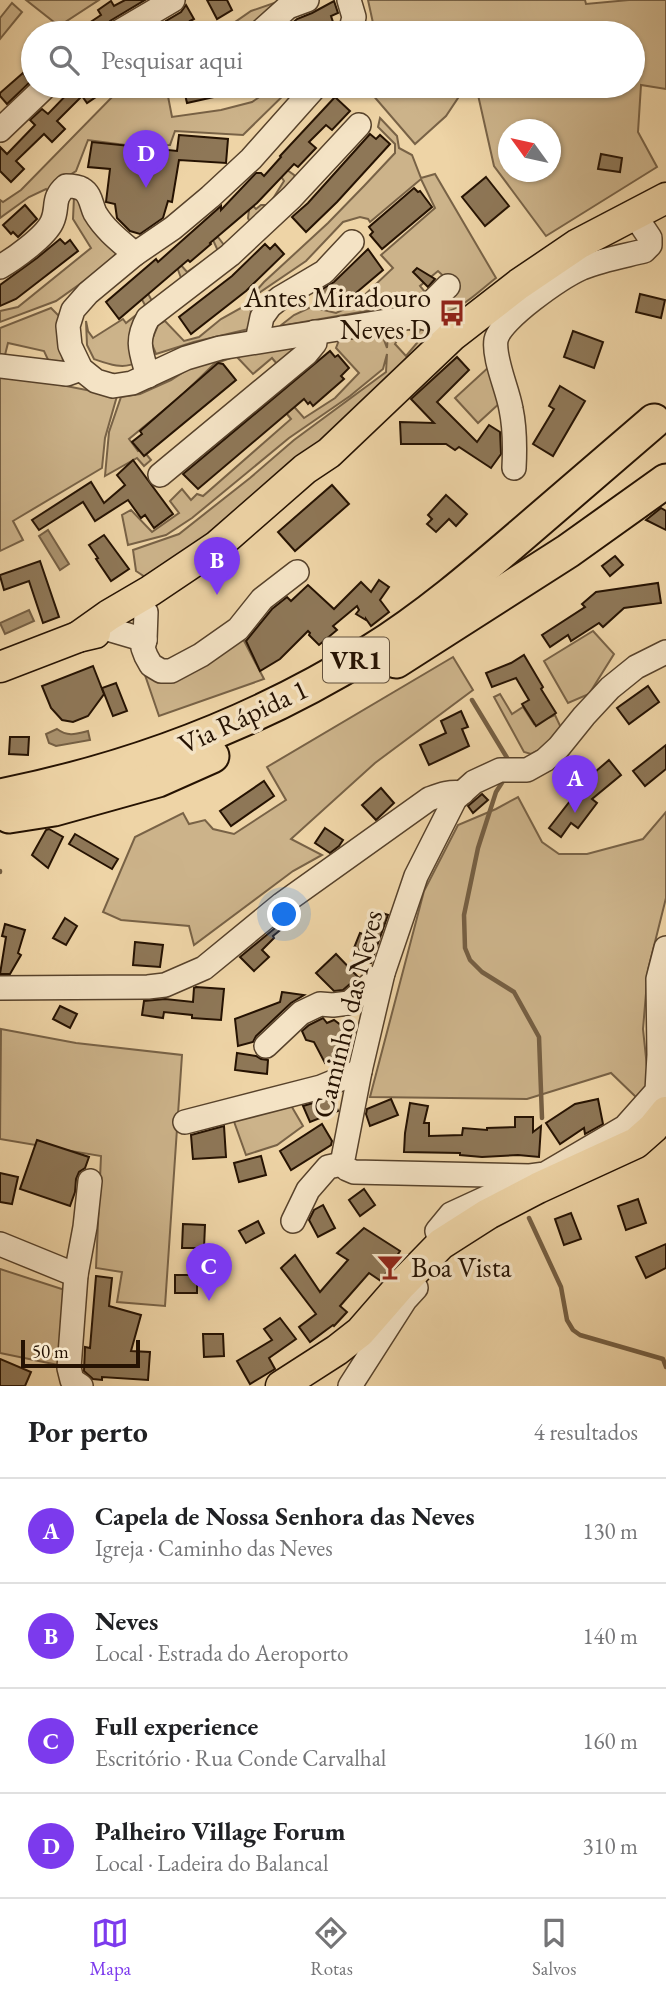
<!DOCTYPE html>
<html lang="pt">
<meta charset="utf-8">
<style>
body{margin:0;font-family:"EB Garamond",serif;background:#f2f2f2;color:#202124}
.compass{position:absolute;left:498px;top:119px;width:63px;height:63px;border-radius:50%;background:#fff;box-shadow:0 2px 5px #0004;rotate:303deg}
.scale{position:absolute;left:21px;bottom:18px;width:119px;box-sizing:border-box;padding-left:7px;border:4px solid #251202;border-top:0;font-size:19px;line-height:24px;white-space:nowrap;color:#251202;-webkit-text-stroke:5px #f4e3c5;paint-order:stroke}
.you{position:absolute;left:285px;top:915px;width:24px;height:24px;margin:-18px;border:5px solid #fff;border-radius:50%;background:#1a73e8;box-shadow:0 0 0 10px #1a73e833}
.badge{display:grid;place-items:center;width:46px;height:46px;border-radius:50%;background:#7c3aed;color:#fff;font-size:23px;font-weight:700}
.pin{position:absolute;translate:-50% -58px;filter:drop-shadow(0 2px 4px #0008)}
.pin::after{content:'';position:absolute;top:37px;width:24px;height:21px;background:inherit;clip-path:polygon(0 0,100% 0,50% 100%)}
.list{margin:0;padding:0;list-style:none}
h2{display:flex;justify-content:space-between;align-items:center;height:91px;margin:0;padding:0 28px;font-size:30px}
h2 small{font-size:23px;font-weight:400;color:#757577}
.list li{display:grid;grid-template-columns:46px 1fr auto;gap:21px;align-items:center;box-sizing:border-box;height:105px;padding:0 28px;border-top:2px solid #e0e0e0}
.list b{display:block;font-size:26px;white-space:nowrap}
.list p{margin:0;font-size:23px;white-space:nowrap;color:#757577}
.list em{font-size:23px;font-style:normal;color:#757577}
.icon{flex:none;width:38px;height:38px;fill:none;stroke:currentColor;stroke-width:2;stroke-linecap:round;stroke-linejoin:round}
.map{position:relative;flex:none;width:666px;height:1386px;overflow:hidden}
.search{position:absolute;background:#fff;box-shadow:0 2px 5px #0004;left:21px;right:21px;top:21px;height:77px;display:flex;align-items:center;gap:18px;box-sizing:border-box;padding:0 24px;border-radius:38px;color:#757577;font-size:26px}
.sheet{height:511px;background:#fff}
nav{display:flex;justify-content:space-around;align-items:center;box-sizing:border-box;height:98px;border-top:2px solid #e0e0e0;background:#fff;font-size:19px;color:#757577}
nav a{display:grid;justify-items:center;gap:4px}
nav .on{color:#7c3aed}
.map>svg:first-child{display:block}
.green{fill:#ccb38a;stroke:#786246;stroke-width:2;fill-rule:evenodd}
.water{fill:#aa926e;stroke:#755f43;stroke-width:2}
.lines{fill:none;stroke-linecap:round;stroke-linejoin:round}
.stream{stroke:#755f43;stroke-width:4.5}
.building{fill:#8e7757;stroke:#251202;stroke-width:2}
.minor-casing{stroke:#57422b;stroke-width:26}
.major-casing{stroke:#251202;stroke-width:33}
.highway-casing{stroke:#251202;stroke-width:37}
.minor{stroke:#f4e3c5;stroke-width:23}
.major{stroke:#eed4a6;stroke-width:30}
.highway{stroke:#eed4a6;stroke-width:33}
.labels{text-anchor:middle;stroke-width:7;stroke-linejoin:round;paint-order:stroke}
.shield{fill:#f4e3c5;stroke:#63513c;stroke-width:2}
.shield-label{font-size:26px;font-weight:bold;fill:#251202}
.poi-label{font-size:28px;fill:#251202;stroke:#f4e3c5;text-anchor:end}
.street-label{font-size:28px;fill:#251202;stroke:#f4e3c5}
</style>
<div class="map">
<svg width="666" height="1386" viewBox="0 0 666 1386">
<rect width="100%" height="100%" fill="#eed4a6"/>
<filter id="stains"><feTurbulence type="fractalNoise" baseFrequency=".00286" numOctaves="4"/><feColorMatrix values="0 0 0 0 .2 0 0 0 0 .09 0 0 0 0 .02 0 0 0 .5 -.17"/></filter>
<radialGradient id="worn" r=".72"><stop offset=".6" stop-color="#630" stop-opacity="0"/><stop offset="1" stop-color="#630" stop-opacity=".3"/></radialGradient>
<!-- green -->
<g class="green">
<path d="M26 0H99L59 26Z"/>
<path d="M368 0H585L586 4 629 0H666V89L641 85 638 132 657 167 546 236 494 166 476 86H633V33H370L373 23ZM508 130H550V172H508Z"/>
<path d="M280 1 253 29 244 33H212L232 24 251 11Z"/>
<path d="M12 3 22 12 0 39V18Z"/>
<path d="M126 86H166L172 117 221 110 252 102 276 86H293L243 135 175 131 170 145 133 146 88 140 76 171 65 178 53 199 46 189 29 197 0 218V200L3 202 21 190 116 93Z"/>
<path d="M365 86H466L446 116 415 144Z"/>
<path d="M380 118 397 136 399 148 412 155 421 178 435 174 496 278C480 290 457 315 435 313L452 284 438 271 420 286 429 297 420 305 384 308 280 326 294 315 311 307 336 313 354 305 393 268 381 255 435 208 421 179 370 222 368 219 360 217 343 222 306 261 259 293 250 310 258 317 253 328 194 342 156 354 151 342 158 325 165 321 184 341 199 337 221 319 241 308 264 282 328 223 364 186 395 153V144L378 127Z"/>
<path d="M280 165 294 175 298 185 160 306 137 362C124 370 108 364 94 359L87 345 86 321 88 331 93 338 123 319 126 323 146 307 139 294 146 290 152 301 177 284 181 278 177 267 180 264 187 272 218 251 213 240 218 237 224 245 233 240 251 224 248 218 249 210 245 204 249 202 256 209 261 205H269L284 181 276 169Z"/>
<path d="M81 192 121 249 101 269 56 301 0 322V311L18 307 91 248 73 219 74 197Z"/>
<path d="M51 308 63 320 61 336 63 363 50 364 44 351 8 343 5 355 0 356V328Z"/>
<path d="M408 324 419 327 415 333 405 327 395 344 406 356 417 343V335L422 327 427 330 429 335 426 343 330 437 252 507 152 584 145 577 136 571 133 550 179 534 250 478 294 440 386 372 387 354 383 369 350 396 289 438 192 518 166 535 128 545 122 515 131 510 152 532 179 513 170 501 182 489 191 500 197 494 203 496 291 419 282 408 289 401 304 418 335 398 359 373 336 348 341 335 381 332 387 348 388 334Z"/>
<path d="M298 345 277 364 272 358 253 374 236 356 214 364 180 397 129 439 138 451 142 449 151 460 144 466 137 458 105 476 109 432 121 397 140 394 171 380 193 366 255 348Z"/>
<path d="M491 365 502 401 478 423 455 398Z"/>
<path d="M0 373 117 396 105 438 102 468 13 521 23 540 0 551Z"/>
<path d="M593 631 614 654 589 694 568 703 544 661Z"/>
<path d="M242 637 264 679 159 716 144 672Z"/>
<path d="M453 657 473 690 375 763 291 839 322 855 293 871 194 945 189 926 121 920 103 912 135 837 183 813 189 824 205 820 213 829 234 834 286 800 267 767Z"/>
<path d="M500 694 512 714 523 707 534 724 555 715 563 732 557 741 531 754 524 752 494 697Z"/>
<path d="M518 797 542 842 559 854H587L643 839 666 812V898L648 970 643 1029 649 1086 639 1100 611 1073 527 1099 370 1097 424 891 458 825 496 809Z"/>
<path d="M1 1029 76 1043 182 1055 165 1306 117 1302 122 1272 96 1268 101 1156 0 1139Z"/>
<path d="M289 1102 303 1126 277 1145 246 1155 232 1116Z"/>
<path d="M0 1269 71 1292 63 1366 0 1353Z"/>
</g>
<!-- water -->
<g class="water">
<path d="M48 530 69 564 60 570 39 536Z"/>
<path d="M29 610 34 621 5 634 0 623Z"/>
<path d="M57 729C68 737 76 734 88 731L90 740 56 746 49 743 46 734Z"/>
</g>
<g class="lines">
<!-- stream -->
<g class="stream">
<path d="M472 700 509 761"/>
<path d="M505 778 496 792 478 848 464 915 465 948 470 960 482 972 514 992 539 1037 542 1118"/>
<path d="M0 872V871"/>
<path d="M529 1218 561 1287 567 1320 573 1330 580 1335 663 1359 666 1367"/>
</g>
</g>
<!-- building -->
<g class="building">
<path d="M125 0H145L110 21 105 27 103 33H74L101 15 98 10 111 1 114 6Z"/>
<path d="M207 0H227L232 10 217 19Z"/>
<path d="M334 1 338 13 331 16 333 22 308 33H280L297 19 312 13Z"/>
<path d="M186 5 194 19 190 21 192 24 172 33 166 21 181 12Z"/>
<path d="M23 73 30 82 7 104 0 96V93Z"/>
<path d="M75 86H112L87 103 82 96 57 121 65 129 52 142 44 134 16 161 24 169 11 182 0 171V147L7 154 35 125 30 120 42 109 48 114Z"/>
<path d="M183 86H211L214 97 187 103Z"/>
<path d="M335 97 350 111 332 130 326 125 309 142 316 148 298 167 294 164 257 203 210 243 211 244 190 262 188 260 119 319 106 302 156 259 158 262 221 206V210L256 173H261L264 176 281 157 280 156Z"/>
<path d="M370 134 376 139 380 135 390 144 337 202 306 232 292 217 308 203Z"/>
<path d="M179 135 228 139 226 163 179 160 172 202 168 201 163 218 140 234 130 231 117 218 115 204 106 202 110 169 88 167 92 142 177 151Z"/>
<path d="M601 154 622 158 620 172 598 169Z"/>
<path d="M486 177 509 206 485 226 462 197Z"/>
<path d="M414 188 418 192 420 191 432 207 382 249 370 235 373 232 369 227Z"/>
<path d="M25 205 37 219 18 237 13 232 11 234 3 225Z"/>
<path d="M60 239 65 244 70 240 78 251 16 299 0 306V285L37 258Z"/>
<path d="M265 244 270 249 275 244 284 254 246 291 191 334 179 317 232 276Z"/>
<path d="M368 249 383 270 337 309 333 305 330 308 321 298 325 295 321 290 334 282Z"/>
<path d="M417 268 435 279 428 287 413 272Z"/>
<path d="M640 294 665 300 661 318 636 312Z"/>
<path d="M573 331 603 342 594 368 564 357Z"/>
<path d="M330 351 335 357 338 355 349 368 341 376 344 379 313 406 310 402 308 404 304 399 198 489 183 474Z"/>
<path d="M457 357 469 370 437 402 477 442 489 425 500 432 501 454 491 468 459 447 455 450 446 444H401L400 422 434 423 411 399Z"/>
<path d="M218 363 223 364 236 380 144 456 132 442 142 434 140 431Z"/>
<path d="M560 386 585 401 553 456 533 444 554 409 549 406Z"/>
<path d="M133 460 173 514 154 528 145 515 141 518 128 500 95 521 83 502 39 530 32 520 91 482 104 503 125 485 117 475Z"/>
<path d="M332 485 349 504 295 551 278 532Z"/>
<path d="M446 495 467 514 456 526 449 519 436 532 427 524 432 519 428 515Z"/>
<path d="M661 508 666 511V530L646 520Z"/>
<path d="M104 535 129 569 111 581 96 559 98 558 89 545Z"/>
<path d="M615 556 623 565 610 576 602 566Z"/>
<path d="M40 561 59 617 43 623 29 581 4 590 0 576V575Z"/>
<path d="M379 580 389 587 380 600 389 612 371 626 366 619V620L356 614 359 610 357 606 333 626 337 630 319 645 309 635 310 633 308 631 280 659 260 671 246 641 272 609 287 597 291 601 308 585 334 609 361 582 371 592Z"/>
<path d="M658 583 661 603 624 608 603 627 599 623 571 641 568 635 550 647 542 635 585 607 582 604 596 592Z"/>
<path d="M524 655 543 687 541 689 556 713 536 726 522 704 529 700 516 678 492 687 486 673 511 663Z"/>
<path d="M93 666 104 694 88 716 73 722 62 720 51 708 42 686Z"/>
<path d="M116 683 127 711 113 716 102 688Z"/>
<path d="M648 686 659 702 629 724 617 708Z"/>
<path d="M461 711 468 727 462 729 469 746 429 765 420 745 446 733 441 721Z"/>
<path d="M10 737H29L28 755 9 754Z"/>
<path d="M666 745V769L645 786 633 771Z"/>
<path d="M609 760 621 775 592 799 597 803 578 828 571 823 561 837 549 828 588 778Z"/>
<path d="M264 781 274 796 231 826 220 811Z"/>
<path d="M381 788 394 803 376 820 362 805Z"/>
<path d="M482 794 488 800 473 813 468 806Z"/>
<path d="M325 828 343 840 339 846 330 853 315 843Z"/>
<path d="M49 829 63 837 48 868 32 855 46 830Z"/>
<path d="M75 834 118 859 112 869 69 844Z"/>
<path d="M379 912 388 915 371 963 365 961 368 953 354 948 360 933 372 937Z"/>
<path d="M292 914 295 918 273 936 274 938 262 950 269 957 254 971 240 957Z"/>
<path d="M65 918 77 926 66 945 53 938Z"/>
<path d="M5 924 25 930 18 953 21 955 10 974H0L6 937 2 936Z"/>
<path d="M135 942 163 945 160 967 133 965Z"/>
<path d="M336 954 358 977 343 990 334 991 316 973Z"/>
<path d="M196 987 224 989 221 1020 192 1018V1015L164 1012 163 1018 142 1015 144 1001 165 999 193 1002 194 988Z"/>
<path d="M282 992 304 995 291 1003 256 1036 253 1042 238 1046 235 1019 280 1002Z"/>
<path d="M60 1006 77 1014 70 1028 53 1019Z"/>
<path d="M323 1018 327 1023 334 1020 350 1032 355 1031 352 1044 337 1045 342 1055 325 1063 314 1042 306 1040 302 1031 309 1025Z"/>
<path d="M237 1053 256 1056 261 1059 268 1060 267 1074 235 1070Z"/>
<path d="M333 1097 338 1111 310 1122 303 1106Z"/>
<path d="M391 1099 398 1115 370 1126 366 1114 367 1109Z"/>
<path d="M598 1099 603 1124 585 1134 584 1128 560 1144 546 1123 575 1104Z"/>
<path d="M410 1103 428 1106 424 1123H429V1136L462 1135 463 1128 487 1130V1128L515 1127V1117H533V1132L541 1126 539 1157 518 1155 482 1157 460 1155V1153L404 1152 405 1133Z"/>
<path d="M322 1124 332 1141 331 1145 291 1170 280 1151Z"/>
<path d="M224 1126 226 1157 193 1159 191 1135Z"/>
<path d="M37 1140 89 1157 85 1168 79 1172 76 1179 75 1192 70 1206 20 1189Z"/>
<path d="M261 1156 266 1175 239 1182 234 1163Z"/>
<path d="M0 1173 18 1177 12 1204 0 1202Z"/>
<path d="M364 1189 375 1205 360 1216 349 1200Z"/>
<path d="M638 1199 646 1223 626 1230 618 1206Z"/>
<path d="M323 1205 335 1228 318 1237 309 1220 314 1210Z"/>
<path d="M571 1213 581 1239 564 1245 555 1219Z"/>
<path d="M258 1221 264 1233 246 1243 239 1231Z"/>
<path d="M183 1224 205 1225 204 1248H182Z"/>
<path d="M364 1228 400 1251 381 1281 369 1273 340 1306 347 1312 334 1326 333 1325 310 1342 299 1327 316 1314 281 1268 295 1255 320 1292 348 1260 337 1253Z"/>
<path d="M666 1244V1268L646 1278 636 1257Z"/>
<rect x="175" y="1275" width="22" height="18"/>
<path d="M96 1276 112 1278 109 1306 141 1315 131 1351 150 1352 148 1380 102 1377V1380L93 1379 84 1371 85 1347 90 1348Z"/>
<path d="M280 1318 296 1339 269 1358 275 1369 250 1384 237 1361 272 1340 264 1329Z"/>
<path d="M203 1334H223L224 1356 204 1357Z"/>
<path d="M0 1359 31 1372 25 1386H0Z"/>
</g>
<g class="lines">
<!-- minor casing -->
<g class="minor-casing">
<g id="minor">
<path d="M349 0 354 17 350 33"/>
<path d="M117 33 173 0"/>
<path d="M259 33 288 7 307 0"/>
<path d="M316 86 251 159 210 197 173 228 135 254 88 293 73 310 68 326 70 346 81 369 96 381 113 386 132 383 186 358 220 348 418 316 435 321 452 336"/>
<path d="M0 130 46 86"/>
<path d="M0 267C14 259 45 237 52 222 59 207 51 199 66 186 71 186 77 186 82 189 91 194 91 205 95 213 105 230 121 242 135 254"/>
<path d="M418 316 448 286"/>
<path d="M257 341 262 317 270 306 280 298 324 272 352 242"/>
<path d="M0 366 67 374 81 369"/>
<path d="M148 376C141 352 135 341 148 318L230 255 292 197 359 125"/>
<path d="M514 468C515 449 515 428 511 409 508 390 493 358 496 340 500 319 562 277 582 268 601 260 624 256 644 251L650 245V238L634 214"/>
<path d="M160 475 306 354 315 343V332"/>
<path d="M146 612 145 640 143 648 146 656 151 665 161 671H171L201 655 238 629 262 599 297 572"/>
<path d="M111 630 145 640"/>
<path d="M666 652 636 667 610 688 584 716 559 747 545 760 527 770H500L474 782 455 799 416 876 383 973 360 1071 342 1164 347 1169 354 1172 530 1176 545 1174 625 1127 657 1091 659 1055 658 979 666 948"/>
<path d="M0 988 148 987 165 985 204 968 282 904 429 799C440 795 450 791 462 793"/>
<path d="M266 1046 301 1013 320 1004 333 1005 349 1003 383 973"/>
<path d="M185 1122 321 1087 360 1071"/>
<path d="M293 1221 308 1190 328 1167 342 1164"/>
<path d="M0 1244 76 1275"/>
<path d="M441 1244 437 1231 451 1214 514 1185"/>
<path d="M81 1386 72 1380 69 1368 76 1275 85 1227 90 1181"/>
<path d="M350 1386 405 1300 416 1288"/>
</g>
</g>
<!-- major casing -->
<g class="major-casing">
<g id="major">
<path d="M78 637 109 615 150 591 217 546 305 469 329 453 452 336 519 284 578 244 666 198"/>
<path d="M0 667 78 637 95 633"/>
<path d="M281 1386 337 1350 360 1332 401 1285 441 1244 488 1214 538 1188 636 1143 653 1128 666 1112"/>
</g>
</g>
<!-- highway casing -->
<g class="highway-casing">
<g id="highway">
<path d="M396 661 568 551 666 481"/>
<path d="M0 796C131 770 256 723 370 652 425 618 475 575 525 532 568 495 611 458 654 421"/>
<path d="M9 816 54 809 158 780 212 756"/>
</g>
</g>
<!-- minor -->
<use href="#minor" class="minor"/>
<!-- major -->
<use href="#major" class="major"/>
<!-- highway -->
<use href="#highway" class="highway"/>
</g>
<!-- icons -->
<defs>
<g id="bus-bare" transform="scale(2.1)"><path d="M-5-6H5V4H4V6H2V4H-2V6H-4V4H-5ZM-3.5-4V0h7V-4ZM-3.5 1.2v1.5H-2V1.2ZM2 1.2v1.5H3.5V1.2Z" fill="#8f2418" stroke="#f4e3c5" stroke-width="2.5" paint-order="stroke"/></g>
<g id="bar-bare" transform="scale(2.1)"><path d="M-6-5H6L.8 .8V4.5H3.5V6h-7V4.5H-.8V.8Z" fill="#8f2418" stroke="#f4e3c5" stroke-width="2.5" paint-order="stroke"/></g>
</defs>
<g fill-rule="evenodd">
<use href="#bus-bare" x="452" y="313"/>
<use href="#bar-bare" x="390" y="1267"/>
</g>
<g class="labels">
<!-- shield labels -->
<rect class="shield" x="323" y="637.5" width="66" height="45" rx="5"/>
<g class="shield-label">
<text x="356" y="669">VR1</text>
</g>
<!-- poi labels -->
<g class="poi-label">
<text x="431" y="307">Antes Miradouro<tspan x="431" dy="32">Neves D</tspan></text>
<text x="411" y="1277" text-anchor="start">Boa Vista</text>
</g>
<!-- street labels -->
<g class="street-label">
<text transform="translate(243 716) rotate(-25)" y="10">Via Rápida 1</text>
<text transform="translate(347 1014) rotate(-76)" y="10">Caminho das Neves</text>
</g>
</g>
<rect width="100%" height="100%" filter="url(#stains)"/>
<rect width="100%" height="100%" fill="url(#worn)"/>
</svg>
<svg class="compass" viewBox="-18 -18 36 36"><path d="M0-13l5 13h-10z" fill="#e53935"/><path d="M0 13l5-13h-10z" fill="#757577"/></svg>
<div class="scale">50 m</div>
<div class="you"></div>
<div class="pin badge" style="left:575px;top:813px">A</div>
<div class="pin badge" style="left:217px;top:595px">B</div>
<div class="pin badge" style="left:209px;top:1301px">C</div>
<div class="pin badge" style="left:146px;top:188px">D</div>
<div class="search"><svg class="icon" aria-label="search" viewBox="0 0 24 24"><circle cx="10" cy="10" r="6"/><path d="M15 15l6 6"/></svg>Pesquisar aqui</div>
</div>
<section class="sheet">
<h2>Por perto<small>4 resultados</small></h2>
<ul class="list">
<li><span class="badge">A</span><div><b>Capela de Nossa Senhora das Neves</b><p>Igreja · Caminho das Neves</p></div><em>130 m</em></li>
<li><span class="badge">B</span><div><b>Neves</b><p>Local · Estrada do Aeroporto</p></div><em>140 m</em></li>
<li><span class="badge">C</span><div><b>Full experience</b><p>Escritório · Rua Conde Carvalhal</p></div><em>160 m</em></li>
<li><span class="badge">D</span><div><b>Palheiro Village Forum</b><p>Local · Ladeira do Balancal</p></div><em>310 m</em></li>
</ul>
</section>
<nav>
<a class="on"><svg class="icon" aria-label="map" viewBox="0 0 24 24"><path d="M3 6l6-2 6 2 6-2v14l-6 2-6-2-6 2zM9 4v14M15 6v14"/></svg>Mapa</a>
<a><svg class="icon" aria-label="directions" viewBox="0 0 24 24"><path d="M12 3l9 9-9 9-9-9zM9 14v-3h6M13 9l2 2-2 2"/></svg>Rotas</a>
<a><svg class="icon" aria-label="saved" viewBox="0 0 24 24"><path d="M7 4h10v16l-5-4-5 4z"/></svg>Salvos</a>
</nav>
